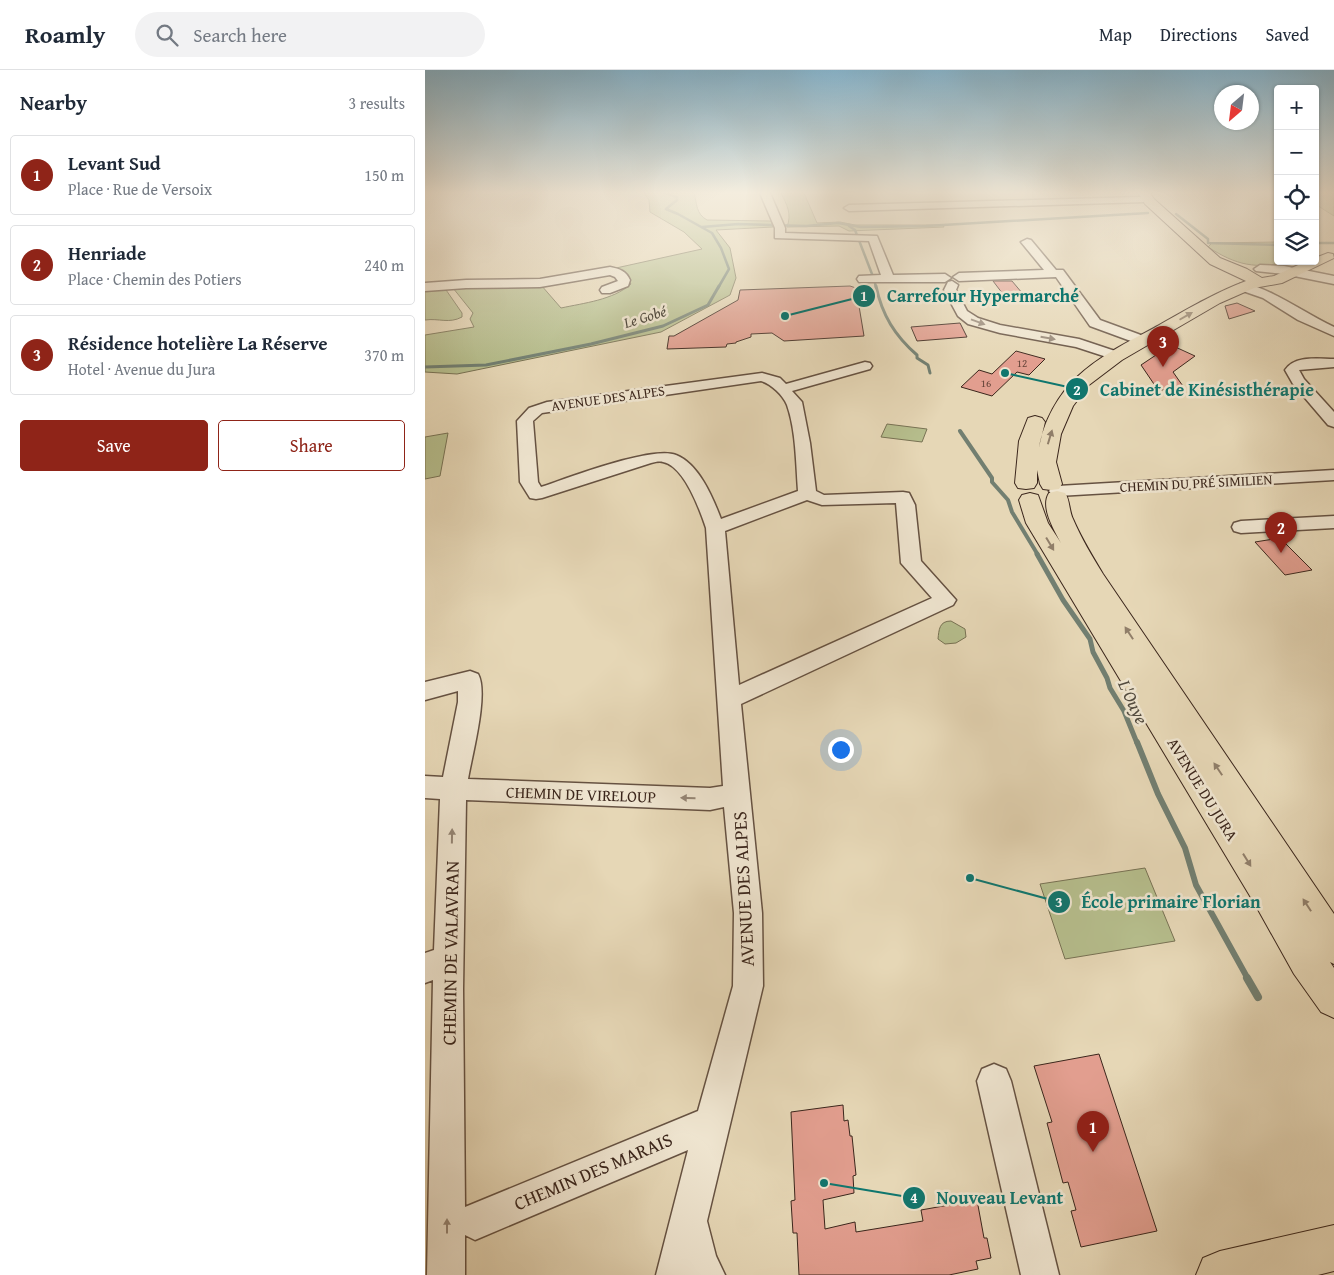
<!DOCTYPE html>
<meta charset="utf-8">
<style>
body{margin:0;font-family:"Gentium Book Plus",serif;background:#f2f2f3;color:#1f2937}
.controls{position:absolute;right:15px;top:15px;display:grid;overflow:hidden;border-radius:5px;box-shadow:0 1px 4px #0004}
.controls button{width:45px;height:45px;display:grid;place-items:center;padding:0;border:0;border-bottom:1px solid #e0e1e3;background:#fff;color:#1f2937;font:25px sans-serif}
.compass{position:absolute;left:789px;top:15px;width:45px;height:45px;border-radius:50%;background:#fff;box-shadow:0 1px 4px #0004;rotate:208deg}
.you{position:absolute;left:415px;top:679px;width:18px;height:18px;margin:-12px;border:4px solid #fff;border-radius:50%;background:#1a73e8;box-shadow:0 0 0 8px #1a73e833}
.badge{display:grid;place-items:center;width:32px;height:32px;border-radius:50%;background:#8f2418;color:#fff;font-size:16px;font-weight:700}
.pin{position:absolute;translate:-50% -41px;filter:drop-shadow(0 1px 2px #0008)}
.pin::after{content:'';position:absolute;top:26px;width:18px;height:15px;background:inherit;clip-path:polygon(0 0,100% 0,50% 100%)}
.list{margin:0;padding:0;list-style:none}
h2{display:flex;justify-content:space-between;align-items:center;height:65px;margin:0;padding:0 20px;font-size:21px}
h2 small{font-size:16px;font-weight:400;color:#747a83}
.list li{display:grid;grid-template-columns:32px 1fr auto;gap:15px;align-items:center;box-sizing:border-box;height:80px;margin:0 10px 10px;padding:0 10px;border:1px solid #e0e1e3;border-radius:5px}
.list b{display:block;font-size:19px;white-space:nowrap}
.list p{margin:0;font-size:16px;white-space:nowrap;color:#747a83}
.list em{font-size:16px;font-style:normal;color:#747a83}
.actions{display:flex;gap:10px;padding:15px 20px}
.actions a{flex:1;padding:11px 0;border:1px solid #8f2418;border-radius:5px;text-align:center;font-size:18px;color:#8f2418}
.actions .main{background:#8f2418;color:#fff}
.icon{flex:none;width:28px;height:28px;fill:none;stroke:currentColor;stroke-width:2;stroke-linecap:round;stroke-linejoin:round}
.map{position:relative;flex:none;width:909px;height:1205px;overflow:hidden}
header{display:flex;align-items:center;gap:30px;box-sizing:border-box;height:70px;padding:0 25px;background:#fff;border-bottom:1px solid #e0e1e3}
header strong{font-size:24px}
nav{display:flex;gap:28px;margin-inline-start:auto;font-size:18px}
.search{width:350px;height:45px;background:#f2f2f3;display:flex;align-items:center;gap:12px;box-sizing:border-box;padding:0 18px;border-radius:28px;color:#747a83;font-size:19px}
main{display:flex}
aside{flex:1;background:#fff}
.map>svg:first-child{display:block}
.green{fill:#b6be8d;stroke:#787254}
.lines{fill:none;stroke-linecap:round;stroke-linejoin:round}
.stream-far5{stroke:#727f71;stroke-width:2.5}
.stream-far4{stroke:#727f71;stroke-width:3}
.stream-far3{stroke:#727f71;stroke-width:4}
.stream-far2{stroke:#727f71;stroke-width:5}
.stream-far1{stroke:#727f71;stroke-width:6}
.stream{stroke:#727f71;stroke-width:8}
.building{fill:#e29e8f;stroke:#3b261c}
.minor-casing{stroke:#665242;stroke-width:3}
.major-casing{stroke:#3b261c;stroke-width:2}
.minor{fill:#efe5d0;fill-rule:evenodd}
.major{fill:#e6d7b6;fill-rule:evenodd}
.oneway{fill:#907e69}
.oneway2{fill:#958676}
.labels{text-anchor:middle;stroke-width:5;stroke-linejoin:round;paint-order:stroke}
.far-number-label{font-size:11px;fill:#654439}
.far-street-label{font-size:14px;fill:#3b261c;stroke:#efe5d0}
.far-water-label{font-size:15px;font-style:italic;fill:#524b3f;stroke:#efe5d0}
.street-label{font-size:16px;fill:#3b261c;stroke:#efe5d0}
.water-label{font-size:18px;font-style:italic;fill:#524b3f;stroke:#efe5d0}
.near-street-label{font-size:19px;fill:#3b261c;stroke:#efe5d0}
.leader{fill:none;stroke:#0f766e;stroke-width:2}
.callout-dot{fill:#0f766e;stroke:#efe5d0;stroke-width:2}
.mark-label{font-size:15px;text-anchor:middle;font-weight:bold;fill:#fff}
.callout-label{font-size:18px;text-anchor:middle;font-weight:bold;fill:#0f766e;stroke:#efe5d0;stroke-width:5;stroke-linejoin:round;paint-order:stroke}
</style>
<header>
<strong>Roamly</strong>
<div class="search"><svg class="icon" aria-label="search" viewBox="0 0 24 24"><circle cx="10" cy="10" r="6"/><path d="M15 15l6 6"/></svg>Search here</div>
<nav><a>Map</a><a>Directions</a><a>Saved</a></nav>
</header>
<main>
<aside>
<h2>Nearby<small>3 results</small></h2>
<ul class="list">
<li><span class="badge">1</span><div><b>Levant Sud</b><p>Place · Rue de Versoix</p></div><em>150 m</em></li>
<li><span class="badge">2</span><div><b>Henriade</b><p>Place · Chemin des Potiers</p></div><em>240 m</em></li>
<li><span class="badge">3</span><div><b>Résidence hotelière La Réserve</b><p>Hotel · Avenue du Jura</p></div><em>370 m</em></li>
</ul>
<div class="actions"><a class="main">Save</a><a>Share</a></div>
</aside>
<div class="map">
<svg width="909" height="1205" viewBox="0 0 909 1205">
<rect width="100%" height="100%" fill="#e6d7b6"/>
<filter id="stains"><feTurbulence type="fractalNoise" baseFrequency=".004" numOctaves="4"/><feColorMatrix values="0 0 0 0 .2 0 0 0 0 .09 0 0 0 0 .02 0 0 0 .5 -.17"/></filter>
<radialGradient id="worn" r=".72"><stop offset=".6" stop-color="#630" stop-opacity="0"/><stop offset="1" stop-color="#630" stop-opacity=".3"/></radialGradient>
<!-- green -->
<g class="green">
<path d="M219 123H269C272 134 271 144 282 150L346 151 348 157 291 160 305 178 311 208 305 225 236 262 32 304 0 302V265L49 257 45 249 48 243 28 218 116 215 136 238C159 233 188 230 206 214L203 210 182 200 277 179 259 162 225 142 224 130Z"/>
<path d="M356 123H379L392 153 415 152 430 155H518L519 157 424 161 414 156 362 157C367 144 362 135 356 123Z"/>
<path d="M890 123H909V146L890 134Z"/>
<path d="M853 172V191H864C831 200 811 195 783 177L787 173Z"/>
<path d="M19 217 37 243V247C24 254 14 248 0 250V218Z"/>
<path d="M462 354 502 359 497 372 456 367Z"/>
<path d="M23 363 15 406 0 409V367Z"/>
<path d="M526 551 540 559 541 567 531 573 520 574 513 569C514 560 514 551 526 551Z"/>
<path d="M720 798 750 871 640 889 615 814Z"/>
</g>
<g class="lines">
<!-- stream-far5 -->
<g class="stream-far5">
<path d="M240 123 252 127V130L241 139 253 144 287 163 296 178 304 199 293 218"/>
<path d="M751 144 783 169V173L853 175"/>
<path d="M424 156 430 160 447 204"/>
<path d="M277 157 313 154 381 156 413 153 436 157 501 156 723 143"/>
<path d="M890 173H909"/>
<path d="M450 213 451 218"/>
</g>
<!-- stream-far4 -->
<g class="stream-far4">
<path d="M451 216C457 245 470 266 492 285V288L503 295 505 303"/>
<path d="M0 297 61 295 166 274 238 256 283 235 294 216"/>
</g>
<!-- stream-far3 -->
<path class="stream-far3" d="M535 361 567 408V412L583 430 587 442 613 485"/>
<!-- stream-far2 -->
<path class="stream-far2" d="M612 484 638 530 665 569 668 582 682 608 685 618 699 641 712 673"/>
<!-- stream-far1 -->
<path class="stream-far1" d="M712 672 733 724 760 778 771 815 823 909"/>
<!-- stream -->
<path class="stream" d="M822 908 833 927"/>
</g>
<!-- building -->
<g class="building">
<path d="M568 211H587L603 230 584 232Z"/>
<path d="M425 216 431 218 439 266 359 271 347 263 326 264V267L311 272V273L302 274 301 277 242 279 244 266H249L313 230 315 220Z"/>
<path d="M812 233 830 241 804 249 800 236Z"/>
<path d="M535 253 542 267 492 271 486 257Z"/>
<path d="M746 275 770 286 748 302 760 319 733 320 716 295Z"/>
<path d="M591 281 620 289 604 305 592 302 567 326 536 317 554 300 567 304Z"/>
<path d="M855 468 887 500 860 505 830 472Z"/>
<path d="M674 984 732 1161 656 1177 646 1141 651 1140 643 1112 638 1113 622 1053 627 1052 609 996Z"/>
<path d="M418 1035 419 1051 423 1050 425 1066H427L431 1105 428 1106 429 1123 398 1130 400 1159 430 1152 431 1162 498 1151 496 1140 552 1130 559 1168H562L566 1188 551 1191 553 1199 524 1205H374L372 1163H368L366 1131 370 1130 366 1042Z"/>
</g>
<g class="lines">
<!-- minor casing -->
<g class="minor-casing">
<g id="minor">
<path d="M335 123H345L360 158V163L452 166 468 205 520 204 526 208 520 212H434L432 209 434 206 456 205 444 171 350 168V158Z"/>
<path d="M715 127 719 128V132L424 141 419 138 424 135Z"/>
<path d="M602 169 606 170 631 200H638L675 250 724 268 726 271 724 274H714L665 256 631 207 534 211 528 207 534 203 619 200 596 172Z"/>
<path d="M835 195 859 196 909 206V214L859 204 831 201 829 199Z"/>
<path d="M185 197C195 199 201 201 205 210L203 216 185 223H177L175 220 177 217 193 211 190 207 185 205 115 217 41 218 0 221V213L41 210 115 209Z"/>
<path d="M527 211 533 215 531 220 542 241 553 248 575 255 654 269 696 283 698 286 691 290 651 277 575 263 543 254 533 246 519 220 523 212Z"/>
<path d="M819 213C851 221 879 243 909 257V266L873 250 838 228 815 220 813 217 815 214Z"/>
<path d="M909 289V297L874 300 879 309 909 342V357L903 355 868 314 860 300C870 285 893 289 909 289Z"/>
<path d="M440 292 445 293 447 296 445 299 367 321 377 332 385 373 391 421 399 425 478 422 484 423 490 435 496 491 531 530 528 535 316 634 337 843 338 916 282 1151 291 1186 300 1205H231L263 1080 50 1170 40 1165V1205H2L8 910 0 913V883L9 880 15 729 0 728V706L18 707 33 632V621L0 630V612L45 601 53 604C64 623 47 685 43 709L285 718 298 716 281 458C275 440 259 396 238 392 235 391 230 392 226 393L117 428 111 429 105 428 95 412 92 351 104 338 122 332 337 303 355 308 361 314ZM336 311C346 314 358 325 362 335 371 360 371 394 373 421L296 449C288 428 274 394 251 385 228 375 143 408 116 417L113 412 108 351 117 343ZM382 430 397 435 471 433 476 493 507 528 314 615 300 461ZM41 730 285 740 299 737 309 843 308 916 273 1041 40 1137 38 919Z"/>
<path d="M909 400V410L633 426 627 425 624 421 627 417 633 416Z"/>
<path d="M909 446V458L816 463 809 461 807 457 809 453 816 451Z"/>
<path d="M569 994 581 999 586 1011 634 1205H596L552 1011 557 999Z"/>
</g>
</g>
<!-- major casing -->
<g class="major-casing">
<g id="major">
<path d="M713 123H725L729 129 795 188 822 199 837 208 849 206 882 191H890V188L903 183 908 184 909 188 857 213 829 218 795 233 697 290 664 315 648 336 636 364 631 392 637 414 634 419 626 420 618 419 615 414 612 400V413L609 418 601 419 593 418 590 413 594 371 603 348 610 346 617 348 620 352 614 377C619 351 633 325 652 307 674 286 703 272 729 258 759 241 789 223 821 211L785 194 720 134Z"/>
<path d="M632 421 640 423C645 430 644 441 648 449 656 468 667 486 678 504L909 844V894L905 892 909 898V948L896 942 869 904 831 836 601 453 594 430 597 425 605 423 613 425 623 453 636 473C629 460 615 437 624 423Z"/>
<path d="M909 1155V1201L893 1205H771L778 1188 795 1181Z"/>
</g>
</g>
<!-- minor -->
<use href="#minor" class="minor"/>
<!-- major -->
<use href="#major" class="major"/>
</g>
<!-- one-way arrows -->
<defs><path id="oneway-solid" d="M-6-.8H1V-3.2L6.5 0L1 3.2V.8H-6Z" transform="scale(1.25)"/></defs>
<g class="oneway">
<use href="#oneway-solid" transform="translate(761 246) rotate(-30)"/>
<use href="#oneway-solid" transform="translate(625 367) rotate(-73)"/>
<use href="#oneway-solid" transform="translate(625 474) rotate(59)"/>
<use href="#oneway-solid" transform="translate(704 563) rotate(-123)"/>
<use href="#oneway-solid" transform="translate(793 699) rotate(-124)"/>
<use href="#oneway-solid" transform="translate(822 790) rotate(58)"/>
<use href="#oneway-solid" transform="translate(882 835) rotate(-123)"/>
</g>
<g class="oneway2">
<use href="#oneway-solid" transform="translate(553 252) rotate(20)"/>
<use href="#oneway-solid" transform="translate(623 268) rotate(10)"/>
<use href="#oneway-solid" transform="translate(263 728) rotate(-179)"/>
<use href="#oneway-solid" transform="translate(27 766) rotate(-89)"/>
<use href="#oneway-solid" transform="translate(22 1156) rotate(-90)"/>
</g>
<!-- sky -->
<linearGradient id="sky" x2="0" y2="1"><stop stop-color="#87b6cf"/><stop offset="0.42" stop-color="#f4edde"/><stop offset="1" stop-color="#f4edde" stop-opacity="0"/></linearGradient>
<rect width="909" height="292" fill="url(#sky)"/>
<g class="labels">
<!-- far-number labels -->
<g class="far-number-label">
<text x="597" y="297">12</text>
<text x="561" y="317">16</text>
</g>
<!-- far-street labels -->
<g class="far-street-label">
<text transform="translate(183 328) rotate(-8)" y="5">AVENUE DES ALPES</text>
<text transform="translate(771 413) rotate(-3)" y="5">CHEMIN DU PRÉ SIMILIEN</text>
</g>
<!-- far-water labels -->
<g class="far-water-label">
<text transform="translate(220 247) rotate(-17)" y="5">Le Gobé</text>
</g>
<!-- street labels -->
<g class="street-label">
<text transform="translate(778 719) rotate(58)" y="6">AVENUE DU JURA</text>
<text transform="translate(156 724) rotate(2)" y="6">CHEMIN DE VIRELOUP</text>
</g>
<!-- water labels -->
<g class="water-label">
<text transform="translate(708 632) rotate(65)" y="6">L'Ouye</text>
</g>
<!-- near-street labels -->
<g class="near-street-label">
<text transform="translate(318 819) rotate(-93)" y="7">AVENUE DES ALPES</text>
<text transform="translate(25 883) rotate(-89)" y="7">CHEMIN DE VALAVRAN</text>
<text transform="translate(168 1101) rotate(-23)" y="7">CHEMIN DES MARAIS</text>
</g>
</g>
<!-- callouts -->
<path class="leader" d="M360 246L439 226M580 303L652 319M545 808L634 832M399 1113L489 1128"/>
<g class="callout-dot">
<circle cx="360" cy="246" r="5"/>
<circle cx="580" cy="303" r="5"/>
<circle cx="545" cy="808" r="5"/>
<circle cx="399" cy="1113" r="5"/>
<circle cx="439" cy="226" r="12"/>
<circle cx="652" cy="319" r="12"/>
<circle cx="634" cy="832" r="12"/>
<circle cx="489" cy="1128" r="12"/>
</g>
<g class="mark-label">
<text x="439" y="231">1</text>
<text x="652" y="325">2</text>
<text x="634" y="837">3</text>
<text x="489" y="1133">4</text>
</g>
<g class="callout-label">
<text x="558" y="232">Carrefour Hypermarché</text>
<text x="782" y="326">Cabinet de Kinésisthérapie</text>
<text x="746" y="838">École primaire Florian</text>
<text x="575" y="1134">Nouveau Levant</text>
</g>
<rect width="100%" height="100%" filter="url(#stains)"/>
<rect width="100%" height="100%" fill="url(#worn)"/>
</svg>
<div class="controls">
<button>+</button>
<button>−</button>
<button><svg class="icon" aria-label="locate" viewBox="0 0 24 24"><circle cx="12" cy="12" r="6"/><path d="M12 2v4M12 18v4M2 12h4M18 12h4"/></svg></button>
<button><svg class="icon" aria-label="layers" viewBox="0 0 24 24"><path d="M12 4l9 5-9 5-9-5zM3 14l9 5 9-5"/></svg></button>
</div>
<svg class="compass" viewBox="-18 -18 36 36"><path d="M0-13l5 13h-10z" fill="#e53935"/><path d="M0 13l5-13h-10z" fill="#747a83"/></svg>
<div class="you"></div>
<div class="pin badge" style="left:668px;top:1082px">1</div>
<div class="pin badge" style="left:856px;top:483px">2</div>
<div class="pin badge" style="left:738px;top:297px">3</div>
</div>
</main>
